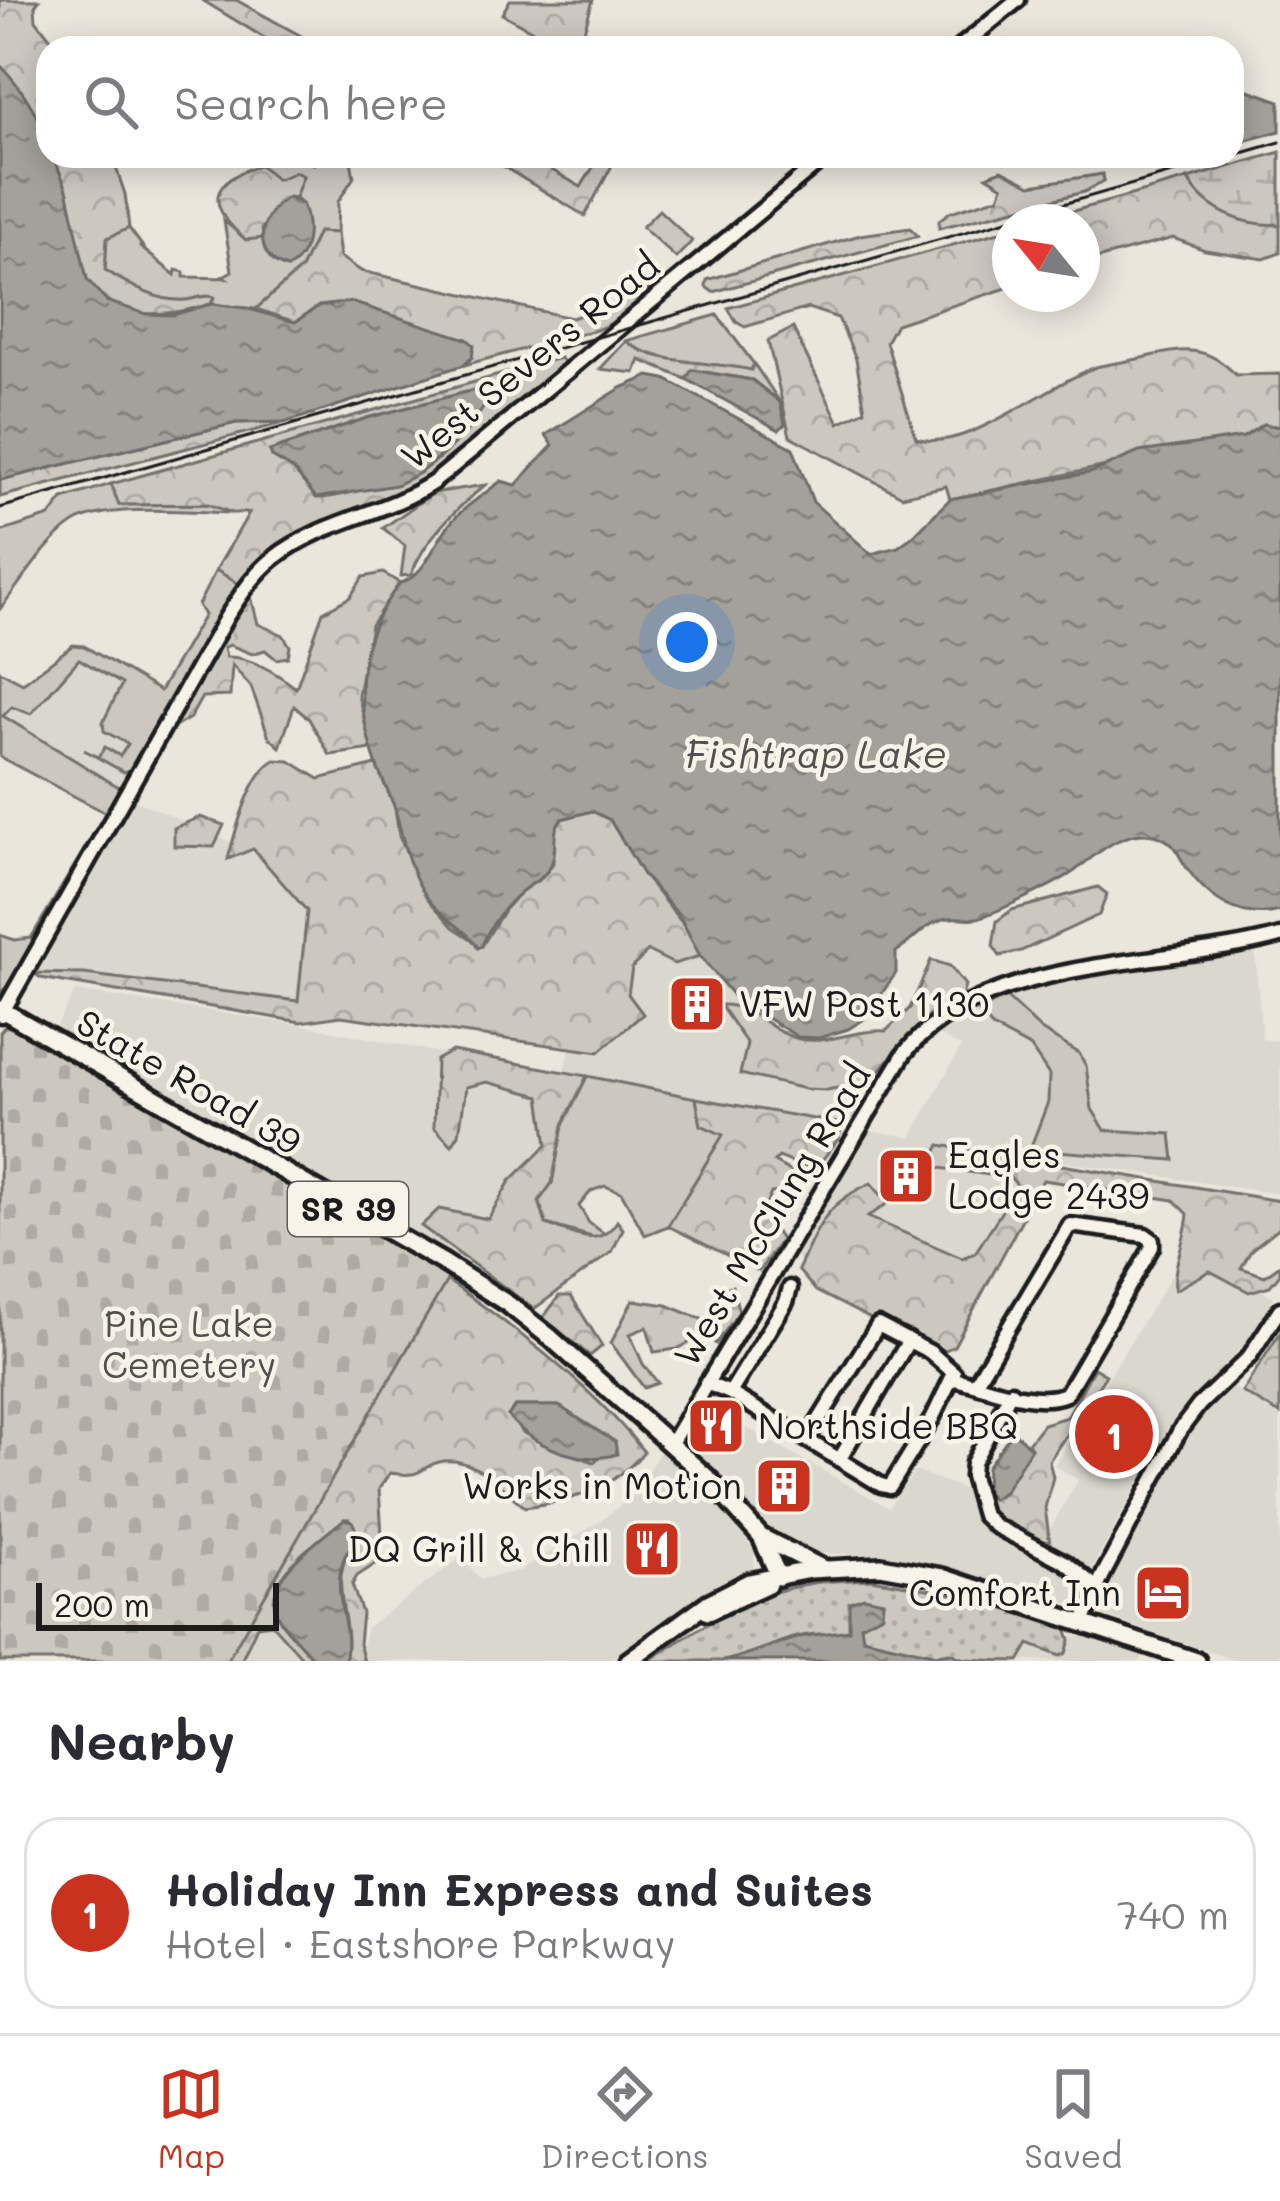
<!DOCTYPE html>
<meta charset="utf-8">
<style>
body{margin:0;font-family:Mali,sans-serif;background:#f2f2f3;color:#2b2b33}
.compass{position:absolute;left:992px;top:204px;width:108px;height:108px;border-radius:50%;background:#fff;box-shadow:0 6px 30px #0003;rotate:300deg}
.scale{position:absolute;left:36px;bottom:30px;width:243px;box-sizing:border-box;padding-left:12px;border:6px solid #1c1c1c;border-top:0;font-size:33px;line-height:42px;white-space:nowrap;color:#1c1c1c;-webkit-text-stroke:9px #f7f3e8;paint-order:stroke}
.you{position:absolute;left:687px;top:642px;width:42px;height:42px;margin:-30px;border:9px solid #fff;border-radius:50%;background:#1a73e8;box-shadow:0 0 0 18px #1a73e833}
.badge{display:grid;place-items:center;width:78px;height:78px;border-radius:50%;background:#c8321e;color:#fff;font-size:39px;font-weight:700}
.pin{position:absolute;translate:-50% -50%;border:6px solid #fff;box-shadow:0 3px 12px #0006}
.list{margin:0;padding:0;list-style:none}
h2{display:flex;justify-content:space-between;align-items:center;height:156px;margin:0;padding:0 48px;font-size:51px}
h2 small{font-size:39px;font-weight:400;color:#7c7c81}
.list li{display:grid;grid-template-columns:78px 1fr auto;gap:36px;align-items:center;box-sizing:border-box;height:192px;margin:0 24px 24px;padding:0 24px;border:3px solid #e1e1e2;border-radius:36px}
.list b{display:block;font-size:45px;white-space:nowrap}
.list p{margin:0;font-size:39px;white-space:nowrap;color:#7c7c81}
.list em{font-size:39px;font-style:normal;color:#7c7c81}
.icon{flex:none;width:66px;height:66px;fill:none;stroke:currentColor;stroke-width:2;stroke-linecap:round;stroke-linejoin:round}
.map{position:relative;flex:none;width:1280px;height:1661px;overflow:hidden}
.search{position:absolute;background:#fff;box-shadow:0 6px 30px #0003;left:36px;right:36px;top:36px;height:132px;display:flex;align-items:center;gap:30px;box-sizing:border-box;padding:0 42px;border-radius:36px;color:#7c7c81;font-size:45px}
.sheet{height:372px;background:#fff}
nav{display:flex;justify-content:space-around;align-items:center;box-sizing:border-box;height:168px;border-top:3px solid #e1e1e2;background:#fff;font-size:33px;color:#7c7c81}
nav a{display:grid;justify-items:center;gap:6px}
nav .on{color:#c8321e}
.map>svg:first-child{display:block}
.built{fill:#dad7ce}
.green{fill:#ccc8c0;stroke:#74726e;stroke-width:3}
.forest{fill:url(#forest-crowns);stroke:#74726e;stroke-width:3;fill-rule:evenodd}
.wetland{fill:url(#wetland-marsh);stroke:#74726e;stroke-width:3}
.cemetery{fill:url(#cemetery-stones);stroke:#74726e;stroke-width:3}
.park{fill:url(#park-dots);stroke:#74726e;stroke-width:3}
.water{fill:url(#water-ripples);stroke:#6d6c68;stroke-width:3}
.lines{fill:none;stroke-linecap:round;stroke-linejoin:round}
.minor-casing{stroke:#1c1c1c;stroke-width:21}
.major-casing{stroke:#1c1c1c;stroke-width:24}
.minor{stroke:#f7f3e8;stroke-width:12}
.major{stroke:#f7f3e8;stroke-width:15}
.rail{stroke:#1c1c1c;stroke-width:3}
.labels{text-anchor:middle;stroke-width:9;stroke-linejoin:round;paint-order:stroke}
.shield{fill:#f7f3e8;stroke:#5e5c59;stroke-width:3}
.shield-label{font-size:33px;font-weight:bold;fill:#1c1c1c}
.street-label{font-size:36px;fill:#1c1c1c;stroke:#f7f3e8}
.poi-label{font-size:36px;fill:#1c1c1c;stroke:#f7f3e8;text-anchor:start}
.park-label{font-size:36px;fill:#51504d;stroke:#f7f3e8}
.water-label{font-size:39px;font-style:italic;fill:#52514e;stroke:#f7f3e8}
</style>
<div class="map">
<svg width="1280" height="1661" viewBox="0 0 1280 1661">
<defs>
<pattern id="forest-crowns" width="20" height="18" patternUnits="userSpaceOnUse" patternTransform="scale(3)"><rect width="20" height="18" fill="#ccc8c0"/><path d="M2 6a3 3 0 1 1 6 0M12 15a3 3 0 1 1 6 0" fill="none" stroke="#afaba4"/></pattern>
<pattern id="wetland-marsh" width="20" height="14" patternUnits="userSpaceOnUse" patternTransform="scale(3)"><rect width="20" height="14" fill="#ccc8c0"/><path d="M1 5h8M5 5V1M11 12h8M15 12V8" fill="none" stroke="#afaba4"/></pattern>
<pattern id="cemetery-stones" width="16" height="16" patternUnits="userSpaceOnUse" patternTransform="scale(3)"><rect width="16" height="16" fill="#ccc8c0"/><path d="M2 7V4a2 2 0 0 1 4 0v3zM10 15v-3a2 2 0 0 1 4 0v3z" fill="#afaba4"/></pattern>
<pattern id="park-dots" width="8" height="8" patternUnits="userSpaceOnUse" patternTransform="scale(3)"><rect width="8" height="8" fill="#ccc8c0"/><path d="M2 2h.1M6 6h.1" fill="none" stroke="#afaba4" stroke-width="1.8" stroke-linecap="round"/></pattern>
<pattern id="water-ripples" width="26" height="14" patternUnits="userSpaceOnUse" patternTransform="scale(3)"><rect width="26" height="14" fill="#a3a19a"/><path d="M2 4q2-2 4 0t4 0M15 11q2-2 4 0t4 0" fill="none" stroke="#84827d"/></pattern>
</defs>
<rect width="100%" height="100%" fill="#eae6dc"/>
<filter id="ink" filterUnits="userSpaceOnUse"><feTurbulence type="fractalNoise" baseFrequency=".00833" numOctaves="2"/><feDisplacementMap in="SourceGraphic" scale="24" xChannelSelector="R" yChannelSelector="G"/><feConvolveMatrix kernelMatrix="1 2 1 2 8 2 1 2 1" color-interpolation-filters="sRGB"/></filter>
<g filter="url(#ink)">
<!-- built -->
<g class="built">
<path d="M73 645 84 646 172 701 109 814 0 757V711Z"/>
<path d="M130 798 240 846 309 887 299 1009 31 975Z"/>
<path d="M688 930 701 956 736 999 753 1073 869 1097 851 1126 561 1079 597 963Z"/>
<path d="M1255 949 1262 1040 1280 1041V1194L1038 1158 1033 1175 936 1335 792 1255 865 1130 911 1137 961 1047 932 1031 974 1006 1121 967 1184 962Z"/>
<path d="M75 991 315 1027 531 1072 554 1136 454 1262 56 1028Z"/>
<path d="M1187 1250 1274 1297 1245 1344 1190 1400 1165 1432 1088 1577 1041 1545 1078 1480 1054 1465Z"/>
<path d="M1229 1385 1280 1415V1661H1238L1095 1613 1103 1586 1176 1448 1192 1421Z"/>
<path d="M704 1404 889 1508 915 1471 970 1491 978 1520 985 1527 1070 1571 1084 1586 1078 1602 1063 1603 934 1562 862 1554H805L776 1538 688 1448 687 1436Z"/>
<path d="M661 1450 679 1461 731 1515 754 1552V1566L750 1573 692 1601 609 1661H358L367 1627 462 1557 480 1579 520 1571 599 1522 631 1497Z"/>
<path d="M254 1614 295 1640 312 1661H227Z"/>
<path d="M1035 1631 1096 1639 1143 1655 1140 1661H1019Z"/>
</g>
<!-- green -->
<g class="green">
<path d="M287 156 314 164 322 156H350L354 177 338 202 337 233 318 232 301 269 256 309 211 304 214 297C201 294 197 299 186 300 156 303 128 284 105 270L107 238 129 228 143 247 139 246 175 275 176 270 184 272V277L226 278 223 276 232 271 224 221 246 239 263 238C265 254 271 263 287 268L302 204 295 198 303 176 295 172 278 180 260 165Z"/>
<path d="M659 210 692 241 676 258 642 227Z"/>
<path d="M717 315 754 364 751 370C713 362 654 365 626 341Z"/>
<path d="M111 484 119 505 208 504 232 513C195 512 104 503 74 523 48 539 20 584 0 609V532L50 516 63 499Z"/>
<path d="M216 570 239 584 133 769 124 772 84 750 98 757 105 747 120 756 128 744 104 731 103 722 122 684 79 659 31 714 12 707 3 716 120 788 119 798 16 979 0 993V935L15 940 31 938 106 813 0 757V671L23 683 73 645 84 646 160 691 204 615 198 605Z"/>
<path d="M1006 997 1041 1030 1079 1053 1086 1066 1092 1109 1105 1130 1171 1134 1174 1160 1030 1149 1048 1102 1049 1075 1031 1048 992 1027 978 1011Z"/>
<path d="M587 1076 696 1098 701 1125 724 1134 668 1226 645 1235 621 1192 605 1186 591 1191 579 1206 589 1223 608 1236 599 1239 546 1224 539 1201 552 1183 563 1125Z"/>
</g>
<!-- forest -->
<g class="forest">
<path d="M0 0H39L35 6 36 20 58 48H48V145L20 91 0 65Z"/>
<path d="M202 0H236L323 48H281Z"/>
<path d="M510 0H593L583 34 605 48H564L502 14Z"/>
<path d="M53 156H112L125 194 129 228 107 238 105 270C128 284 157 303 186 300 198 299 202 294 214 297L211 304C167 317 116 324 87 279Z"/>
<path d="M486 156H528L581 187 600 156H617L585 216Z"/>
<path d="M260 165 277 180 295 172 303 176 295 198 288 197 262 228 263 238 246 240C205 205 208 182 260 165Z"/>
<path d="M1002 170 1031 185 1103 174 1104 181 1084 192 939 228V220L950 212 999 197 1003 186 987 176Z"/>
<path d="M1188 179C1205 210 1246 226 1280 224V253L1264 259 1205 250 1173 238 1082 263V222H1034Z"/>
<path d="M910 228 918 236 713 292 706 287 707 280 860 235Z"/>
<path d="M1010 229V287L896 324 886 342 916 438C965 455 1047 384 1096 367 1110 363 1127 362 1142 358 1183 349 1205 343 1236 375L1280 374V427L1263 424 1244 437 950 499 946 486 902 496 790 436 768 341 793 328 839 423 865 410 856 359 838 318 808 308 745 327 736 322 728 308Z"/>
<path d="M318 232 337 233 340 257 361 271 571 318 609 307 641 286 653 292 620 320 596 330 464 365 472 357 367 307 319 306 295 322 256 309 301 269Z"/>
<path d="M626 341C654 365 713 361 751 370L754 364 780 402 752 380 693 370 686 379 640 360 635 373 600 369Z"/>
<path d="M560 358 568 366 412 491 299 533 265 554 239 584 216 570 249 513H232L208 504 119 505 111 484ZM485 388C459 446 437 475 372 487 353 491 337 498 317 498L294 470 270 451 367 418Z"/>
<path d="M287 422 0 497V480L236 423Z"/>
<path d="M485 485C456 509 424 539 411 575L401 576 405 546 383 528 433 493Z"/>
<path d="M383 573 400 583 371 625 358 695 372 749 330 755 309 719 294 706 280 747 269 737 251 687 232 665 230 696 202 697 190 718 168 731 244 598 251 596 258 624 283 635 290 646 288 657 276 659 265 650 252 654 230 645 224 647 226 657C249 656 277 673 296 688L323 612 350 597 363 577Z"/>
<path d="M275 760 290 761 319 779 376 765 395 808 399 836 426 896 453 927 482 946 504 910 520 892 542 878 553 863V831L562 819 592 811 610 820 644 876 688 930 700 956 674 964 648 951 632 968 628 994 643 1014 599 1052 341 1016 301 1022 69 983 41 978 34 973 84 974 298 1001 307 911 253 849 228 859C235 833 250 773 275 760Z"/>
<path d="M200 817 224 825 214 847 174 846V828Z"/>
<path d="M1098 887 1107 894 1099 915 1021 951 1000 956 993 946 997 921 1012 910Z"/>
<path d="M931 960 950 966 965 985 962 997 938 1005 869 1082 827 1090 805 1089 740 1074 747 1044 720 1005C751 1003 770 1032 799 1039 828 1045 854 1029 886 1031L910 1008Z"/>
<path d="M452 1051 587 1076 563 1125 552 1183 539 1201 546 1224C574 1234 599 1250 617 1221L623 1229 612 1252 534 1309 421 1226 439 1209 488 1219 510 1181 547 1145 540 1096 487 1082 466 1087 459 1134 452 1145 434 1127 436 1060Z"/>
<path d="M696 1098 842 1124 839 1138 814 1171 779 1157 774 1162 797 1175 792 1190 771 1193 763 1212 781 1240 759 1271 668 1226 723 1135 701 1125Z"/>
<path d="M940 1145 1280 1201V1227L1252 1249 1241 1268 1265 1276 1280 1265V1274L1270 1286 1249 1292 1210 1271 1175 1290C1172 1266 1186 1239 1188 1214L1174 1200 1043 1180 954 1346 938 1353 816 1291 798 1270C819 1226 824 1204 871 1183L888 1203 868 1217 962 1258 975 1253 1018 1186 1011 1178 932 1167 931 1162Z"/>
<path d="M432 1270C501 1317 594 1387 644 1452 610 1491 575 1500 525 1507 502 1489 475 1457 444 1461 418 1465 428 1479 390 1473L379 1489 382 1535 374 1547 377 1563 357 1576 352 1585 362 1613 359 1644 364 1661H345C355 1620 323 1579 356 1542L349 1519H345C295 1563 286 1550 281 1622L315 1661H305L272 1624 257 1626 241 1661H219ZM515 1406H559L615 1442 594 1462 543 1444 522 1432Z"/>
<path d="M732 1286 739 1312 716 1344 706 1334 677 1349 654 1352 647 1327 630 1334 643 1364 658 1383 644 1388 611 1343 633 1300 667 1305 711 1323 727 1312 720 1289Z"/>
<path d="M559 1296H571L602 1346 590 1356 543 1318Z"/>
<path d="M1280 1333V1414L1242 1392Z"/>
<path d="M1094 1368 1106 1375 1049 1461 1053 1477 1045 1508 1050 1544 1001 1524 982 1497 986 1492 993 1498 1031 1448 1028 1443 1043 1424 1067 1417Z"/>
</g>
<!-- wetland -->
<path class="wetland" d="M1280 152V224C1245 227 1205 211 1188 179Z"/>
<!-- cemetery -->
<path class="cemetery" d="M5 1026 18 1027 450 1275 227 1661H0V1032Z"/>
<!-- park -->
<path class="park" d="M871 1579C937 1589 1004 1605 1066 1628L1070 1640 1066 1653 1060 1656 1029 1644 1019 1661C988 1661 958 1659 929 1654 892 1647 857 1634 820 1634 786 1634 752 1658 722 1661 698 1661 672 1661 648 1661 699 1628 753 1592 813 1583 832 1580 852 1580 871 1579Z"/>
<!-- water -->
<g class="water">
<path d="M0 65C21 86 48 126 48 156H53L67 189 87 279 106 301 146 314 173 315 211 304 245 308 295 322 319 306 351 302 467 339 474 345 472 357 464 365 287 422 236 423 0 480Z"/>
<path d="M1232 84 1280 101V131L1232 144Z"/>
<path d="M288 197 302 204C311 226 310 257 287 268 250 256 259 213 288 197Z"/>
<path d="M692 370 752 380 780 402 785 424 779 430 686 379Z"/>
<path d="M649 376 665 379 793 448 813 502 871 554 898 547 913 536 950 499 1093 472 1139 452 1244 437 1263 424 1280 427V911C1241 921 1209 900 1187 868 1177 854 1175 841 1157 836 1127 826 1096 854 1076 870 1064 880 990 916 977 918 964 920 953 915 941 920 923 926 912 942 896 952V973L863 1020 848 1029 819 1038 798 1037 736 999 700 956 679 915 644 876 610 820 592 811 561 819C550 834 559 848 551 865 545 878 533 882 522 891 506 904 489 926 482 946L478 948C468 929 439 917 426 896 408 870 403 838 395 809 391 794 382 781 377 766 353 699 354 640 400 583 424 577 434 544 449 525 462 508 483 495 501 481L516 485 553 445 546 435 621 388Z"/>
<path d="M485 387 486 404 464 435 420 473 396 485 316 498 294 470 272 457 270 451 367 418Z"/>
<path d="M515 1406H559L615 1442 617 1454C580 1466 533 1446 508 1416Z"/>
<path d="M1013 1431 1031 1448 1004 1492 992 1499 986 1492 987 1467Z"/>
<path d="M344 1519 352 1521 358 1535C354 1544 346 1551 343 1561 331 1595 353 1627 345 1661H315C304 1646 286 1632 278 1616 258 1579 323 1538 344 1519Z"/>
<path d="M864 1597 883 1601 882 1614 861 1625 863 1638 936 1655 950 1653 968 1661H726L800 1637 849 1630V1602Z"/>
</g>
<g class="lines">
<!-- minor casing -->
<g class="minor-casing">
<g id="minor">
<path d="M959 48 1018 0"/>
<path d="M1 1015 227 616C241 595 254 574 274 558 321 521 384 515 434 482L827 156"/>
<path d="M954 1379C986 1386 1035 1407 1066 1394L1152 1247V1240L1145 1235 1070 1225 975 1384"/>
<path d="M706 1383 730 1393 881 1485 890 1487 933 1417 954 1373 930 1352 878 1325 808 1438"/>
<path d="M1011 1392 973 1463 972 1476 983 1515 995 1526 1065 1562 1097 1588"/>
<path d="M730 1393 786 1302 790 1288"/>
<path d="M670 1445 904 1054C984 954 1165 968 1280 936"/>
<path d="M841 1457 909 1340"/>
<path d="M1083 1623 1102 1577 1180 1430 1199 1405 1249 1357 1280 1309"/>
</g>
</g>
<!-- major casing -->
<g class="major-casing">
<g id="major">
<path d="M0 1009 444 1263 508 1304 551 1338 709 1479 761 1537 779 1577"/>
<path d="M763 1538 822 1568"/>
<path d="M708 1612 768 1584"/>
<path d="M628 1661 708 1603 749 1582 810 1570 881 1566 942 1577 1197 1661"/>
</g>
</g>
<!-- minor -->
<use href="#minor" class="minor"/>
<!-- major -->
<use href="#major" class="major"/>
<!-- rail -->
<g class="rail">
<path d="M1232 156 1280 142"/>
<path d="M0 508 1231 156"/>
</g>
</g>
</g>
<!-- icons -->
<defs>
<g id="building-square" transform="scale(3)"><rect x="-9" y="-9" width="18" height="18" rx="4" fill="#c8321e" stroke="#f7f3e8"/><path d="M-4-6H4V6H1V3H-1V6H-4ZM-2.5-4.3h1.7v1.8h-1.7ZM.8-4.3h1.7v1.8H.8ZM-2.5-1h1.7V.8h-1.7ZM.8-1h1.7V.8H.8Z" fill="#fff"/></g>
<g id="restaurant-square" transform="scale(3)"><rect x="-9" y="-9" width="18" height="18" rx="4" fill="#c8321e" stroke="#f7f3e8"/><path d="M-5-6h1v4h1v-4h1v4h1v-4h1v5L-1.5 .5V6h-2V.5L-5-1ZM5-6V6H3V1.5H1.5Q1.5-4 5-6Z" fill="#fff"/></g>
<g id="hotel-square" transform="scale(3)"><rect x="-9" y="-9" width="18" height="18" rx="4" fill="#c8321e" stroke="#f7f3e8"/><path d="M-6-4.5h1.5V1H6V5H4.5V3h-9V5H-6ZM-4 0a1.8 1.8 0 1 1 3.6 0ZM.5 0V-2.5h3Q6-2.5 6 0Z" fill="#fff"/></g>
</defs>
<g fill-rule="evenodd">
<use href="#building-square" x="697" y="1004"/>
<use href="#building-square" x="906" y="1176"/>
<use href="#restaurant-square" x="716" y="1426"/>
<use href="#building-square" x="784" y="1486"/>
<use href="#restaurant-square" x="652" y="1549"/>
<use href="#hotel-square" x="1163" y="1593"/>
</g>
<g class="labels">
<!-- shield labels -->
<rect class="shield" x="288" y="1182" width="120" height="54" rx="9"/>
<g class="shield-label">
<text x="348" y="1221">SR 39</text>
</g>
<!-- street labels -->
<g class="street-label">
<text transform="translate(530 361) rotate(-39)" y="13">West Severs Road</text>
<text transform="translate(189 1082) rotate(30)" y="13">State Road 39</text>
<text transform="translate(772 1215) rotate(-59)" y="13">West McClung Road</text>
</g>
<!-- poi labels -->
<g class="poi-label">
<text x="739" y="1017">VFW Post 1130</text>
<text x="948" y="1168">Eagles<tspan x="948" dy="41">Lodge 2439</tspan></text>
<text x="758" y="1439">Northside BBQ</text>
<text x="742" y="1499" text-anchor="end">Works in Motion</text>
<text x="610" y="1562" text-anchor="end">DQ Grill &amp; Chill</text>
<text x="1121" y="1606" text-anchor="end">Comfort Inn</text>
</g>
<!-- park labels -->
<g class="park-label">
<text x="189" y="1337">Pine Lake<tspan x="189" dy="41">Cemetery</tspan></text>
</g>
<!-- water labels -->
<g class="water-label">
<text x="816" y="768">Fishtrap Lake</text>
</g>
</g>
</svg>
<svg class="compass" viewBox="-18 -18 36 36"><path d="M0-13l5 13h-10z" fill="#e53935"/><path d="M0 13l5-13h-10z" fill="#7c7c81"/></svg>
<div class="scale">200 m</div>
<div class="you"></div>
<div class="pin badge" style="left:1114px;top:1434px">1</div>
<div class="search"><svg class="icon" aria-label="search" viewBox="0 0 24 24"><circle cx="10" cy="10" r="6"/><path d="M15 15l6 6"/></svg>Search here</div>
</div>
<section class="sheet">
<h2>Nearby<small></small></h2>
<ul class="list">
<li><span class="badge">1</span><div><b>Holiday Inn Express and Suites</b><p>Hotel · Eastshore Parkway</p></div><em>740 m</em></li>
</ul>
</section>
<nav>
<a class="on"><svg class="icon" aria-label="map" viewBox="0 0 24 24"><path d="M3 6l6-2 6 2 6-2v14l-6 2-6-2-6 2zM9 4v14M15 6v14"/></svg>Map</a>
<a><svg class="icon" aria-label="directions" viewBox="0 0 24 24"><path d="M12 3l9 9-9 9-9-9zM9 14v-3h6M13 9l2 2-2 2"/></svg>Directions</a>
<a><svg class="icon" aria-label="saved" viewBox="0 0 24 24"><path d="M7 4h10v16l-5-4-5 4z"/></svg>Saved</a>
</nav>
